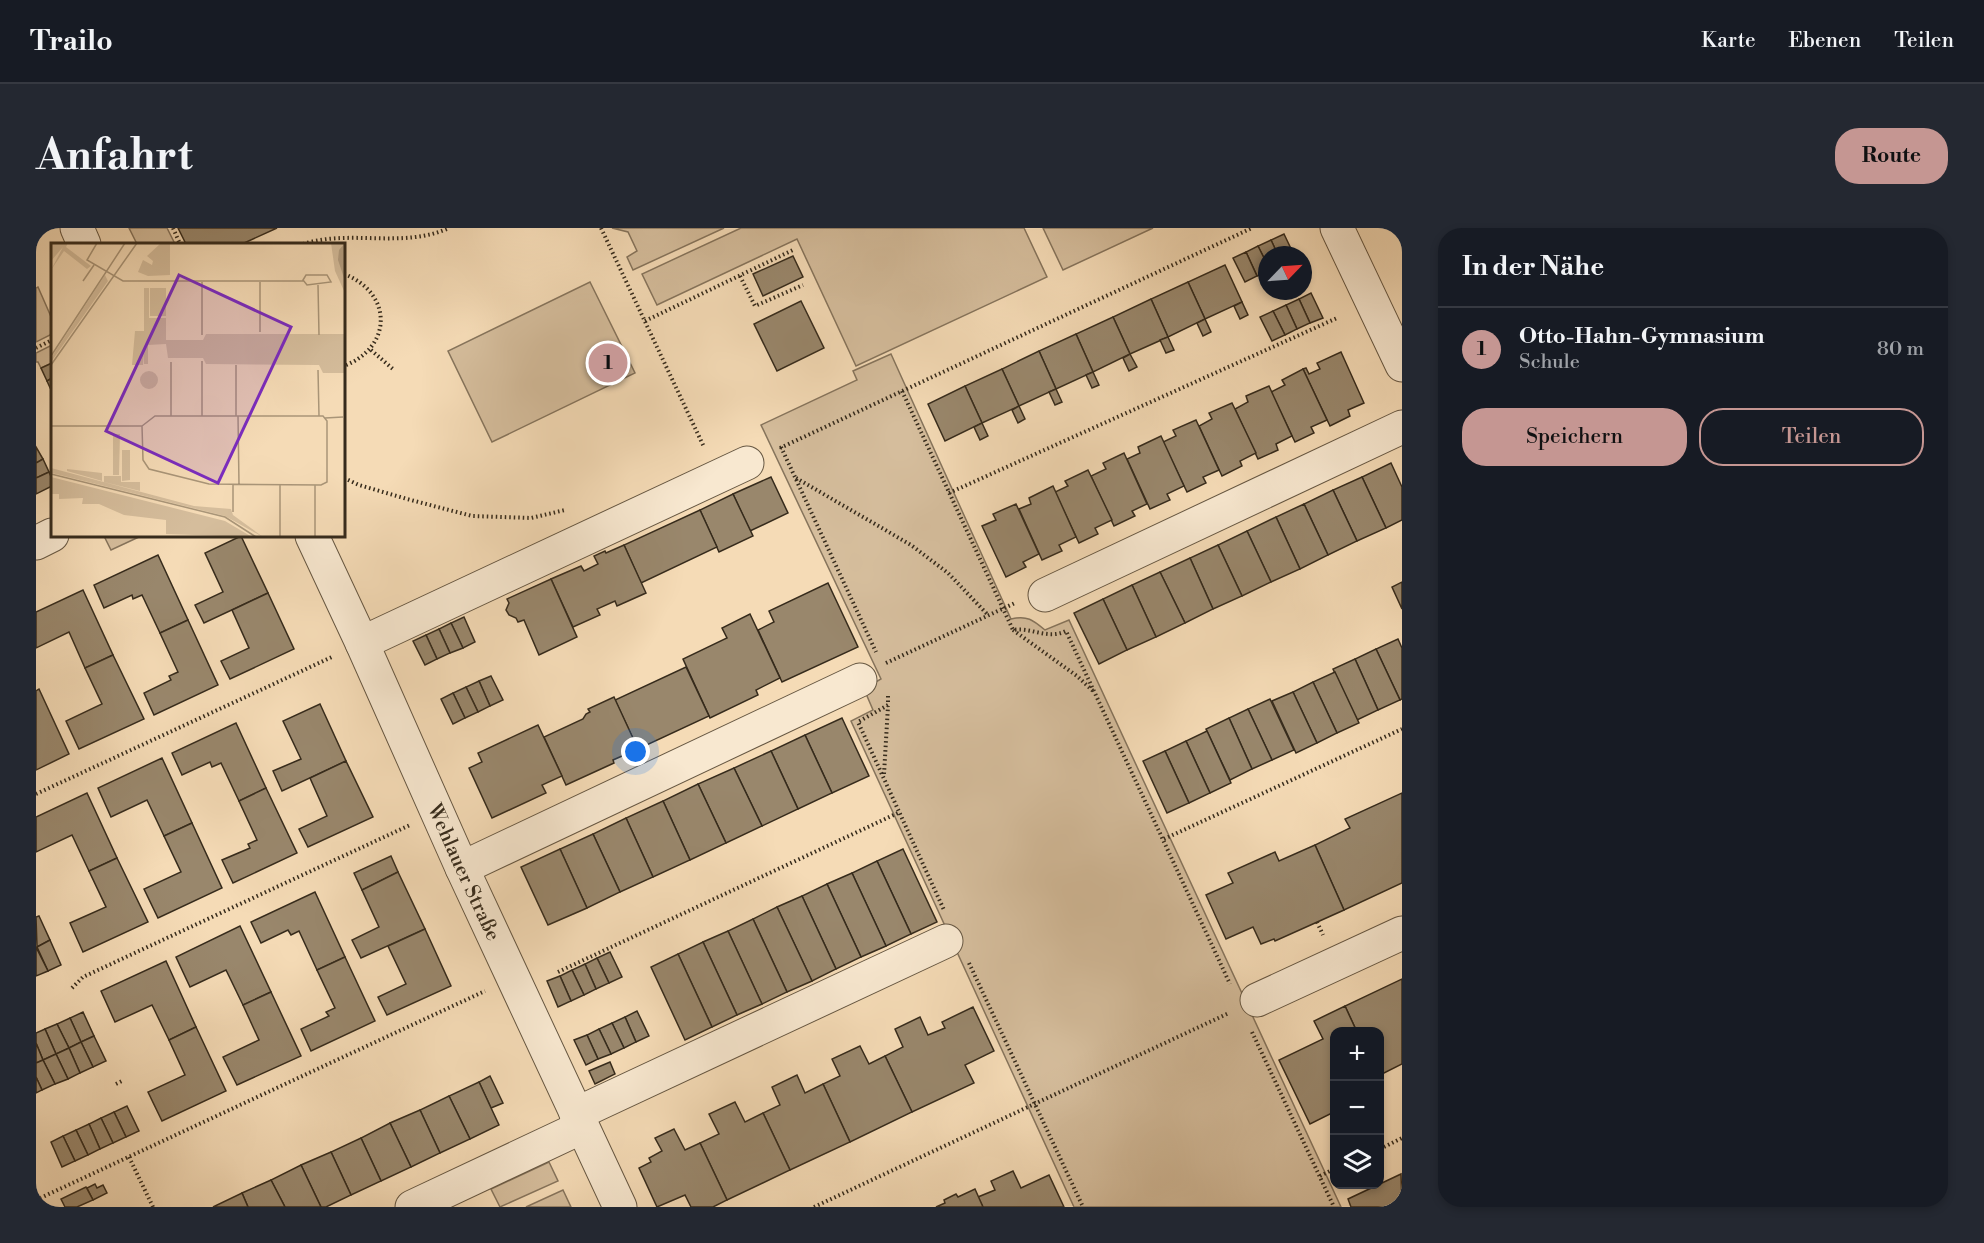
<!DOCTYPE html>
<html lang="de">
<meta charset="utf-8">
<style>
body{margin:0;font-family:"Libre Bodoni",serif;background:#242831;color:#f1f3f6}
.controls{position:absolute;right:18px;bottom:18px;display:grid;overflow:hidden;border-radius:12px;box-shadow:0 3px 9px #0003}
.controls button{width:54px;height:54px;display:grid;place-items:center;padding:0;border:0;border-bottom:2px solid #363941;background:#171b24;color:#f1f3f6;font:30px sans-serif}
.compass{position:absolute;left:1222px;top:18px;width:54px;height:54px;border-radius:50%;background:#171b24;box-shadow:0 3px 9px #0003;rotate:65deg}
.you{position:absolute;left:600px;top:524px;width:21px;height:21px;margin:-15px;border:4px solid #fff;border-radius:50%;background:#1a73e8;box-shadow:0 0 0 9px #1a73e833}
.badge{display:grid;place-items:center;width:39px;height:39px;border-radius:50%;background:#c59692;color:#111;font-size:20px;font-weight:700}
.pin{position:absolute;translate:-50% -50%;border:3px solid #fff;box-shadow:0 2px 6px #0006}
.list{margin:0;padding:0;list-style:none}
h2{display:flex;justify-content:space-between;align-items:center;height:78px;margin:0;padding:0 24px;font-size:26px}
h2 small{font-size:20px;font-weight:400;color:#9ea1a6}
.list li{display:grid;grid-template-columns:39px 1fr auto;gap:18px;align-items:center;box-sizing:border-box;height:84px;padding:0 24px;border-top:2px solid #363941}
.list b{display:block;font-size:22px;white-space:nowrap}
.list p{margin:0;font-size:20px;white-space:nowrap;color:#9ea1a6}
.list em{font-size:20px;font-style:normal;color:#9ea1a6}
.actions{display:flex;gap:12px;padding:18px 24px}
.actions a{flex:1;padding:14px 0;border:2px solid #c59692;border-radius:24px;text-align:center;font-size:21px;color:#c59692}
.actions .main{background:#c59692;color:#111}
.icon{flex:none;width:33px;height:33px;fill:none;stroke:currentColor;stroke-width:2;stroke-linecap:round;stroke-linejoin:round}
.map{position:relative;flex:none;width:1366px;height:979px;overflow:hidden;border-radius:24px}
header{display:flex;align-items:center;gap:36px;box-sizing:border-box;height:84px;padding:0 30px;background:#171b24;border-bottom:2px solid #363941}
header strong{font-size:28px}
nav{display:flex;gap:33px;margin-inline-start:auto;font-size:21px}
.intro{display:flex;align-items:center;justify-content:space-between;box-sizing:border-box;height:144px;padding:0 36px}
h1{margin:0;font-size:42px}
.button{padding:15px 27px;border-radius:24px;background:#c59692;color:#111;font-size:21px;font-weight:700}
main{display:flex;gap:36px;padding:0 36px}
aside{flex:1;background:#171b24;border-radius:24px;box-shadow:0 3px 9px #0003}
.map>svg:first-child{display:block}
.green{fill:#d5bd9c;stroke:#86745c;stroke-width:1.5}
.building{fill:#99876c;stroke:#362b1c;stroke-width:1.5}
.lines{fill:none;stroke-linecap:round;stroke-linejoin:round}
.minor-casing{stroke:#665742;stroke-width:35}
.path{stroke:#362b1c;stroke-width:4;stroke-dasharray:1.5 3;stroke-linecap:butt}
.minor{stroke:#f8e8d0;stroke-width:33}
.labels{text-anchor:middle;stroke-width:4.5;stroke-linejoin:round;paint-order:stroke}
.street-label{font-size:20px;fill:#362b1c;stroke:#f8e8d0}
.inset-road{fill:none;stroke:#a99578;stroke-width:1.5}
.view{fill:#7b2cbf;fill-opacity:0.15;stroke:#7b2cbf;stroke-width:3}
.inset-edge{fill:none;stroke:#362b1c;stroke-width:3}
</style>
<header>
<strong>Trailo</strong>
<nav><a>Karte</a><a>Ebenen</a><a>Teilen</a></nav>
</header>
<div class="intro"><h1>Anfahrt</h1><a class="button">Route</a></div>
<main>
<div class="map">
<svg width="1366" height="979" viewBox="0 0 1366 979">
<rect width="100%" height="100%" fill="#f5dbb6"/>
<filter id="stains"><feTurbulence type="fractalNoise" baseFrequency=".00333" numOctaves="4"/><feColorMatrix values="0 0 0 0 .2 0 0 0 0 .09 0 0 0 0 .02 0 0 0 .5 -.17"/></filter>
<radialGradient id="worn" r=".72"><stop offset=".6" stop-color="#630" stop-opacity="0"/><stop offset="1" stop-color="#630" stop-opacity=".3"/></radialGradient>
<!-- green -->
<g class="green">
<path d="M93 0H131L139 16H101Z"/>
<path d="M576 0H688L597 42 591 29 601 23 592 4Z"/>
<path d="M705 0H988L1011 49 820 138 761 11 621 77 606 46Z"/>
<path d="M1007 0H1117L1027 42Z"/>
<path d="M554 54 599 145 456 214 412 123Z"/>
<path d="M2 59 16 91V106L0 114V60Z"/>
<path d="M16 117V135L5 140 2 134H0V125Z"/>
<path d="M855 126 975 391C991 387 997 392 1009 402L1033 392 1305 979H1038L815 493 837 482 828 461 845 451 725 197 821 152 817 143Z"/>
<path d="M68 308H105L75 322Z"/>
<path d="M513 934 522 953 464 979 455 961Z"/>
<path d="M527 962 535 979H490Z"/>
</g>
<!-- building -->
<g class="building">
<path d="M142 0H241L206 16H150Z"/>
<path d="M1359 0H1366V14Z"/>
<path d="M1248 6 1258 27H1242L1235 12Z"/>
<path d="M1235 12 1242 27H1231V36L1222 18Z"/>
<path d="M1222 18 1231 36V44L1221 48 1210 24Z"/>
<path d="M1210 24 1221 48 1209 54 1197 30Z"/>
<path d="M757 28 767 49 727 68 717 46Z"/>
<path d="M1189 37 1206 74 1169 91 1152 54Z"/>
<path d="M1152 54 1169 91 1132 109 1115 71Z"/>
<path d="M1275 65 1287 90 1274 95 1263 71Z"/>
<path d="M1115 71 1132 109 1094 126 1077 89Z"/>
<path d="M1263 71 1274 95 1261 101 1250 77Z"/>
<path d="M765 73 788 120 741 143 718 96Z"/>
<path d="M1206 74 1212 87 1204 91 1198 78Z"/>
<path d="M1250 77 1261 101 1249 107 1237 83Z"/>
<path d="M1237 83 1249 107 1236 113 1224 89Z"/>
<path d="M1077 89 1094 126 1057 144 1040 106Z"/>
<path d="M1169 91 1175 104 1167 108 1161 95Z"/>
<path d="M1040 106 1057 144 1020 161 1003 123Z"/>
<path d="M1132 109 1138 122 1130 125 1124 112Z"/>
<path d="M1003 123 1020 161 983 178 966 141Z"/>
<path d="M1305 124 1328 175 1312 182 1314 188 1294 198 1267 141 1270 140 1273 146 1284 141 1281 135Z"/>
<path d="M1094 126 1101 139 1093 143 1087 130Z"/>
<path d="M16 135V150L11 153 5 140Z"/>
<path d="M966 141 983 178 946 195 929 158Z"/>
<path d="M1267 141 1291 192 1275 199 1278 205 1259 214 1235 164 1249 157 1246 152Z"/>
<path d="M1057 144 1063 157 1056 160 1050 147Z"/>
<path d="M16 150V164L11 153Z"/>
<path d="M929 158 946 195 909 213 892 176Z"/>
<path d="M1233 158 1256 208 1240 216 1242 222 1222 231 1199 181 1212 174 1210 168Z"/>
<path d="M1020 161 1026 174 1019 177 1013 164Z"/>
<path d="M1196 175 1220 225 1204 233 1206 238 1186 248 1163 198 1176 191 1173 185Z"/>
<path d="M983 178 989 191 982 195 976 182Z"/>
<path d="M1160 192 1183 242 1167 249 1170 255 1151 264 1127 214 1140 208 1137 202Z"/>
<path d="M946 195 952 208 944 212 938 199Z"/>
<path d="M1125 208 1148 258 1131 266 1134 272 1114 281 1091 231 1104 225 1102 219Z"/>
<path d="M0 219 7 231 0 235Z"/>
<path d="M1088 225 1111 276 1096 283 1099 288 1078 298 1055 248 1070 241 1067 235Z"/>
<path d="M7 231 13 244 0 250V235Z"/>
<path d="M1355 235 1366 259V292L1350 300 1326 249Z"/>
<path d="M1052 242 1076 292 1059 300 1062 306 1043 315 1019 264 1032 258 1029 253Z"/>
<path d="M13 244 16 251V258L0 266V250Z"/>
<path d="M735 249 752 285 714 303 697 266Z"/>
<path d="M1326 249 1350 300 1321 313 1297 262Z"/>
<path d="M1017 258 1040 309 1023 317 1026 323 1006 332 983 281 995 276 993 270Z"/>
<path d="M1297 262 1321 313 1292 327 1268 276Z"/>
<path d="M697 266 717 308 683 324 664 282Z"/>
<path d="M980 276 1003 326 987 334 990 339 970 349 946 298 960 292 957 286Z"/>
<path d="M1268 276 1292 327 1264 341 1240 289Z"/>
<path d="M664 282 681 319 605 355 588 317Z"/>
<path d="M1240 289 1264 341 1235 354 1211 303Z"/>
<path d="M1211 303 1235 354 1206 368 1182 317Z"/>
<path d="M205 308 232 365 168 395 159 377 187 364 169 325Z"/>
<path d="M588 317 610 365 581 378 579 373 561 381 564 387 537 399 515 351 545 338 548 343 562 336 558 328 569 323 570 325Z"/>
<path d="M1182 317 1206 368 1177 381 1154 330Z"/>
<path d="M122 327 152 392 124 405 106 367 97 371 96 367 68 380 58 357Z"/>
<path d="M1154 330 1177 381 1149 395 1124 344Z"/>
<path d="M1124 344 1149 395 1120 409 1096 357Z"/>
<path d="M515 351 541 409 503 427 488 392 482 394 480 390 473 387 470 382 473 375 471 371Z"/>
<path d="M1366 354V381L1356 359Z"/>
<path d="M792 355 822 419 746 454 722 402 738 394 733 383Z"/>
<path d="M1096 357 1120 409 1091 422 1067 371Z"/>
<path d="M47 362 77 427 49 440 33 404 0 420V384Z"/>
<path d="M232 365 258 421 194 451 185 433 213 420 196 382Z"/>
<path d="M1067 371 1091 422 1063 436 1038 385Z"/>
<path d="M714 386 744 450 720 462 722 467 674 490 647 431 691 410 686 400Z"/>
<path d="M428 389 439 414 427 420 415 395Z"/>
<path d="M152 392 182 457 118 487 108 465 135 452 133 448 142 444 124 405Z"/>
<path d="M415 395 427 420 414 425 403 401Z"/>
<path d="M403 401 414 425 401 431 390 407Z"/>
<path d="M390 407 401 431 389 437 377 413Z"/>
<path d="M1362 411 1366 420V471L1364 472 1340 421Z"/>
<path d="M1340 421 1364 472 1342 482 1319 431Z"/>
<path d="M77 427 108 491 43 521 30 493 66 476 49 440Z"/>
<path d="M1319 431 1342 482 1321 492 1297 441Z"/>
<path d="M650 439 673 488 602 521 579 472Z"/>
<path d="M1299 444 1323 495 1301 505 1277 454Z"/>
<path d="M455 448 467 472 454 478 443 453Z"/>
<path d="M443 453 454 478 442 484 430 459Z"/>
<path d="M1277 454 1301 505 1281 515 1257 464Z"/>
<path d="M430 459 442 484 429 490 417 465Z"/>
<path d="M3 461 33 526 0 542V463Z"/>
<path d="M1257 464 1281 515 1260 525 1236 473Z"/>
<path d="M417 465 429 490 417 496 405 471Z"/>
<path d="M578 469 602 521 577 532 578 535 530 557 508 509 547 491 550 486 554 484 552 481Z"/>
<path d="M1234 471 1258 522 1236 532 1212 481Z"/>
<path d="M284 476 310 533 246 563 237 543 265 531 247 493Z"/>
<path d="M1212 481 1236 532 1216 541 1193 490Z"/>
<path d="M806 490 833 548 796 565 769 507Z"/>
<path d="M1193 490 1216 541 1194 552 1170 501Z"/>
<path d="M200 495 230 560 203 573 185 535 176 539 174 534 146 547 136 525Z"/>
<path d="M502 497 526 548 506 557 510 565 456 590 433 540 446 534 442 525Z"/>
<path d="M1171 503 1195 555 1174 565 1150 513Z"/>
<path d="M769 507 796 565 762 581 735 523Z"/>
<path d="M1150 513 1174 565 1153 575 1129 523Z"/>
<path d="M735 523 762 581 726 598 698 540Z"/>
<path d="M1129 523 1153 575 1131 585 1107 533Z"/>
<path d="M126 530 156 595 128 608 111 572 75 589 62 560Z"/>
<path d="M310 533 337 589 272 619 263 601 291 588 274 550Z"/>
<path d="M698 540 726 598 690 615 662 556Z"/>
<path d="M662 556 690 615 654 632 627 573Z"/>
<path d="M230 560 261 625 197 655 186 632 214 620 212 616 221 612 203 573Z"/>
<path d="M51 565 81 630 53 643 36 607 0 624V589Z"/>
<path d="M1366 565V655L1308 682 1279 617 1314 600 1309 591Z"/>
<path d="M627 573 654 632 617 649 590 590Z"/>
<path d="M590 590 617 649 584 664 557 606Z"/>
<path d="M156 595 186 660 122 690 108 661 145 644 128 608Z"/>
<path d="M557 606 584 664 551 680 524 621Z"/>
<path d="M1279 617 1308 682 1239 713 1238 711 1225 716 1217 699 1190 711 1170 667 1197 655 1192 645 1239 624 1243 633Z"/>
<path d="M524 621 551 680 512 697 485 639Z"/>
<path d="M867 621 901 694 875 706 841 633Z"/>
<path d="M355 628 362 644 326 662 318 645Z"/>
<path d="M81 630 112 694 47 724 34 695 70 679 53 643Z"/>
<path d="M841 633 875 706 850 718 816 645Z"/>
<path d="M362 644 389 701 325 730 316 712 343 699 326 662Z"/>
<path d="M816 645 850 718 825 729 791 656Z"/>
<path d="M791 656 825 729 800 741 766 668Z"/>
<path d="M279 664 309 729 281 742 263 703 255 707 252 702 225 715 215 694Z"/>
<path d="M766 668 800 741 776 753 741 679Z"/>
<path d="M741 679 776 753 751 764 717 691Z"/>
<path d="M3 688 14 712 1 719 0 689Z"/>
<path d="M717 691 751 764 726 776 692 703Z"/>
<path d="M204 698 235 764 207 777 190 742 154 759 140 729Z"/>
<path d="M389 701 415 758 351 787 342 769 370 756 352 718Z"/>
<path d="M692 703 726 776 701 787 667 714Z"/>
<path d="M14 712 25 737 12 743 1 719Z"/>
<path d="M667 714 701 787 676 799 642 726Z"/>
<path d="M0 719 12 743 0 748Z"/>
<path d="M574 724 586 749 573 755 561 730Z"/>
<path d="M642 726 676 799 649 812 615 739Z"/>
<path d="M309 729 339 793 275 823 265 801 293 788 290 784 299 780 281 742Z"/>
<path d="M561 730 573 755 560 761 549 736Z"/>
<path d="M130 733 160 799 133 812 116 777 79 794 65 763Z"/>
<path d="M549 736 560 761 548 767 536 742Z"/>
<path d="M536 742 548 767 535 773 524 748Z"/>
<path d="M524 748 535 773 522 779 511 753Z"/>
<path d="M1366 751V836L1344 847V804H1321L1309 778Z"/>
<path d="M235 764 265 828 201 857 187 829 223 812 207 777Z"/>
<path d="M1309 778 1321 804H1298V884L1274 896 1243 832 1287 811 1278 793Z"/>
<path d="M937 779 958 823 929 837 938 855 876 884 849 828 867 819 859 801 884 789 892 807 909 800 906 794Z"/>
<path d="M601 783 613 808 600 814 589 789Z"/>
<path d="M47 784 58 808 45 814 34 790Z"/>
<path d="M589 789 600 814 588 820 576 795Z"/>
<path d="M34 790 45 814 33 820 21 796Z"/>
<path d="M576 795 588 820 575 826 563 801Z"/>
<path d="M21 796 33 820 20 826 9 801Z"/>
<path d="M160 799 190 863 126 893 112 864 149 847 133 812Z"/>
<path d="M9 801 20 826 7 832 0 815V805Z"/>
<path d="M563 801 575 826 562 831 551 807Z"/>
<path d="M551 807 562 831 550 837 538 812Z"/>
<path d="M58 808 70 833 57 839 45 814Z"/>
<path d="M45 814 57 839 44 845 33 820Z"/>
<path d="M0 815 7 832 0 835Z"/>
<path d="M824 818 833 836 849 828 876 884 814 914 787 856 804 848 796 831Z"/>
<path d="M33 820 44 845 32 851 20 826Z"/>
<path d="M20 826 32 851 19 856 7 832Z"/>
<path d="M7 832 19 856 6 862 0 849V835Z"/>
<path d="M574 834 579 846 559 856 553 843Z"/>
<path d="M761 847 769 865 787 856 814 914 754 942 727 885 744 877 736 859Z"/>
<path d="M454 848 467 875 455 880 443 854Z"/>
<path d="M0 849 6 862 0 865Z"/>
<path d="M443 854 463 897 434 911 413 868Z"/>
<path d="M413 868 434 911 404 925 384 882Z"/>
<path d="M699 874 709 894 727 885 754 942 691 972 664 915 683 906 673 886Z"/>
<path d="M91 878 103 903 90 909 78 884Z"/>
<path d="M384 882 404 925 375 939 354 895Z"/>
<path d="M78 884 90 909 77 915 65 890Z"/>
<path d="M65 890 77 915 64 921 53 896Z"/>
<path d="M354 895 375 939 345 953 325 910Z"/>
<path d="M53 896 64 921 52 927 40 902Z"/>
<path d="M638 901 649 922 664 915 691 972 677 979H655L649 967 621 979 603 940 615 934 613 930 626 923 619 910Z"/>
<path d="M40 902 52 927 39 933 27 908Z"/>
<path d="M27 908 39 933 26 939 15 914Z"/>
<path d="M325 910 345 953 315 967 295 924Z"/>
<path d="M295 924 315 967 290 979H285L265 937Z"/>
<path d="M265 937 285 979H249L235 952Z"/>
<path d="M977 943 985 960 1013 947 1028 979H947L942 969 959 962 955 953Z"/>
<path d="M1365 946 1366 979H1315L1312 971Z"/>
<path d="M235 952 249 979H212L206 965Z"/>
<path d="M59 956 61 960 67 957 71 965 57 972 51 960Z"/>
<path d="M50 959 57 972 41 979H29L25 971Z"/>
<path d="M939 961 947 979H900L909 975 908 972 920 966 922 969Z"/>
<path d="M206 965 212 979H177Z"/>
</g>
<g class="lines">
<!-- minor casing -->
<g class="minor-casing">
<g id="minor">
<path d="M41 0 48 16"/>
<path d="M1301 0 1366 137"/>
<path id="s1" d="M276 308 326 415 426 640 584 979"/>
<path d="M0 315 16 307"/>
<path d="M1009 367 1366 199"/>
<path d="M326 415 711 235"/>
<path d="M426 640 824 452"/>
<path d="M1221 772 1366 705"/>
<path d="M540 886 910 713"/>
<path d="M376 979 546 899"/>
</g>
</g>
<!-- path -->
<g class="path">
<path d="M137 0 144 16"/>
<path d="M565 0 668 219"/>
<path d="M267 16C314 1 367 21 413 0"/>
<path d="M308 46C357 65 357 119 308 138"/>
<path d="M704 48 719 78 767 57"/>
<path d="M609 93 759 21"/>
<path d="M0 120 16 112"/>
<path d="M335 122 357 141"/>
<path d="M866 163 977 402C995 399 1012 412 1030 403L1194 756"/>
<path d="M745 219 840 424"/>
<path d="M744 220 1216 0"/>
<path d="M308 250 323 257 371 271 436 288 495 290 529 282"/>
<path d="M760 250 875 317 912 345 952 387"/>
<path d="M913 265 1301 90"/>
<path d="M977 402 1041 448 1057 463"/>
<path d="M850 435 979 375"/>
<path d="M852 468V477L822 494 908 682"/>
<path d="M848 546 852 478"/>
<path d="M0 566 298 428"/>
<path d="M1128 611 1366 501"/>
<path d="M1281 694 1287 707"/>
<path d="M933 735 1047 979"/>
<path d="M522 744 864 584"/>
<path d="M36 760 47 749 374 597"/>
<path d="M1216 804 1298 979"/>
<path d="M80 856 88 852"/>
<path d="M1344 921 1366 910"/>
<path d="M93 929 117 979"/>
<path d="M1284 948 1298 941"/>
<path d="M0 972 449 763"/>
<path d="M778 979 1193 785"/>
</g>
<!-- minor -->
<use href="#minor" class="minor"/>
</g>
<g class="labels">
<!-- street labels -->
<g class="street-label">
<text dy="7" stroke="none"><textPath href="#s1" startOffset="369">Wehlauer Straße</textPath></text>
</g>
</g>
<!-- overview -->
<g transform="translate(15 15)">
<rect width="294" height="294" fill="#f5dbb6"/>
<path d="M0 0H17L15 4 40 23 36 26 13 8 0 27 12 4 0 18ZM110 0H119V32L97 33 87 29 92 17 101 22 102 18 96 13ZM280 0H294V50L284 28ZM54 32 57 38 0 119V115ZM93 45H98V75H115V97H152L155 91H294V130H272L268 122 155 121 152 115H117L115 101 97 102V121H93V109L92 122H81L84 88H93ZM99 45H115V73H99ZM89 137a9 9 0 1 1 18 0a9 9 0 1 1-18 0ZM62 191H69L68 232H62ZM71 207H79V237L71 238ZM0 225 143 263 180 266 182 272 212 294 174 273 1 230ZM16 226 51 230V238L16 228ZM53 233H70V239H89V248L53 239ZM0 234 174 278 201 294 115 291V277L73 272 48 261H31L32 255 8 256V251H0Z" fill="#d5bd9c"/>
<path d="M294 0V38L287 17 288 7Z" fill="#b49f82"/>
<path class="inset-road" d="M46 0 36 17 72 38H253M255 32H276L280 39 256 42 252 37ZM32 38 43 22M151 39V92M267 42 268 92M209 89V39M0 113 74 0M151 118V173M0 122 86 0M185 122V173M267 127 268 173M120 173V119M187 173 188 242M274 175 292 174M0 183H91L92 217 98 226 158 241 270 242 276 239V178L272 173H104L91 183M0 231 174 274 205 294M182 242V269M229 242V294M264 294V242"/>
<path class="view" d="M128 32 240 84 167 240 55 188Z"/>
<rect width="294" height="294" class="inset-edge"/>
</g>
<rect width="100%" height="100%" filter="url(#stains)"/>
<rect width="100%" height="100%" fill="url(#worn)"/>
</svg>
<div class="controls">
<button>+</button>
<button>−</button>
<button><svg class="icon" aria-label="layers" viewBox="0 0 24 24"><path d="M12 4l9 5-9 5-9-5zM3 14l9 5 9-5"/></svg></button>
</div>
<svg class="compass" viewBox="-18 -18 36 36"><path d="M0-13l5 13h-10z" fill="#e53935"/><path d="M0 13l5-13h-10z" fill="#9ea1a6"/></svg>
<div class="you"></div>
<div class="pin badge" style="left:572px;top:135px">1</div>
</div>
<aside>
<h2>In der Nähe<small></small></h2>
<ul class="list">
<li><span class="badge">1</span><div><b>Otto-Hahn-Gymnasium</b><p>Schule</p></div><em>80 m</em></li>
</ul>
<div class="actions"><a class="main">Speichern</a><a>Teilen</a></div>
</aside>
</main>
